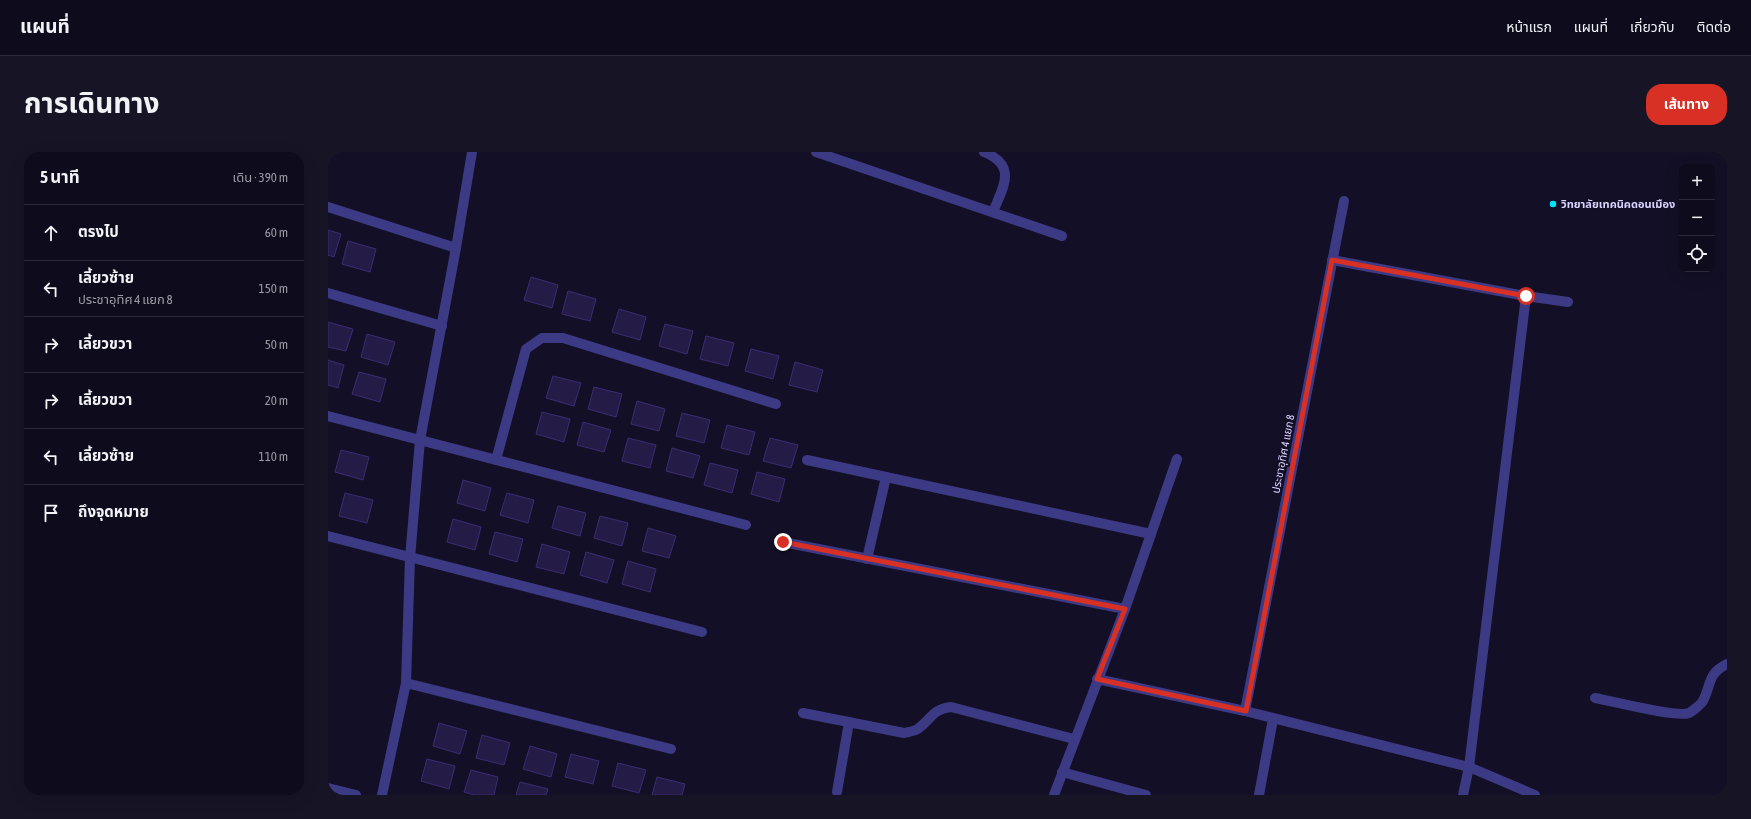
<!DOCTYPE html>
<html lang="th">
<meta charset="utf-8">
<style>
body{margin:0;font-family:"Asap Condensed","Noto Sans Thai",sans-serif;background:#171425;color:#f1f3f6}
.controls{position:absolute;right:12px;top:12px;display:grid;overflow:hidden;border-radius:8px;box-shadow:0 4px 16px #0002}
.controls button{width:36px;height:36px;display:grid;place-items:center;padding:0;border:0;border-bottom:1px solid #2e2b3b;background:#0e0b1c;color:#f1f3f6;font:20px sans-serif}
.stop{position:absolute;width:12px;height:12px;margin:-9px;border:3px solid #d93025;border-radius:50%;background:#fff}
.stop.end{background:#d93025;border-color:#fff;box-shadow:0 1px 4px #0008}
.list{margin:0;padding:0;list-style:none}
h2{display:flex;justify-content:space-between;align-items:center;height:52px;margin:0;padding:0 16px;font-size:17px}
h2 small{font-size:13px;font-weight:400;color:#9b9ba3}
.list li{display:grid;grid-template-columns:26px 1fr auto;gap:12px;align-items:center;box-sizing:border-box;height:56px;padding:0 16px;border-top:1px solid #2e2b3b}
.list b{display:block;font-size:15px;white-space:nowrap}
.list p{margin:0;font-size:13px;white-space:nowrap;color:#9b9ba3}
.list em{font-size:13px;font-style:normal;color:#9b9ba3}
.icon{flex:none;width:22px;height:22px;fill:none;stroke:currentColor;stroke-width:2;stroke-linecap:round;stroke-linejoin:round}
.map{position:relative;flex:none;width:1399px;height:643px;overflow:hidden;border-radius:16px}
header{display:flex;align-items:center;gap:24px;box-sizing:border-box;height:56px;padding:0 20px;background:#0e0b1c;border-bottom:1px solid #2e2b3b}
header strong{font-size:19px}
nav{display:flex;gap:22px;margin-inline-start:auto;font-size:14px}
.intro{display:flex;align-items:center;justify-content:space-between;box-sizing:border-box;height:96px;padding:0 24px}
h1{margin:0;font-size:28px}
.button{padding:10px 18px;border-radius:16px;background:#d93025;color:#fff;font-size:14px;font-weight:700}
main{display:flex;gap:24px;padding:0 24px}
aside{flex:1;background:#0e0b1c;border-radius:16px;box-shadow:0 4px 16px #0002}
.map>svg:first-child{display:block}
.building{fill:#241b47;stroke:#3b2d73}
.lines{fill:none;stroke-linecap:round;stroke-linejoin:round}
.lane{stroke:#3d3a85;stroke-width:10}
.street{stroke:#3d3a85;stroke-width:10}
.route{stroke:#d93025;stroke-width:5}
.poi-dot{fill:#00e5ff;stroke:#130f26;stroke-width:1.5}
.labels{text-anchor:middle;stroke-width:4;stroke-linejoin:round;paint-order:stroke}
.poi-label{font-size:11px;font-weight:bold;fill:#d9d4ff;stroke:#130f26;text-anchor:start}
.street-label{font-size:11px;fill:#d9d4ff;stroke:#130f26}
</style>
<header>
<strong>แผนที่</strong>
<nav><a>หน้าแรก</a><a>แผนที่</a><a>เกี่ยวกับ</a><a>ติดต่อ</a></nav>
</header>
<div class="intro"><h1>การเดินทาง</h1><a class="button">เส้นทาง</a></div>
<main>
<aside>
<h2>5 นาที<small>เดิน · 390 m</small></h2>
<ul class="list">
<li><svg class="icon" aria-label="ahead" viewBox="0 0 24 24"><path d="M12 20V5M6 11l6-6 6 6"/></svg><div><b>ตรงไป</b></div><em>60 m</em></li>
<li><svg class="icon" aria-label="left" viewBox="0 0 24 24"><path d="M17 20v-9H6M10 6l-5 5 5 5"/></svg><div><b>เลี้ยวซ้าย</b><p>ประชาอุทิศ 4 แยก 8</p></div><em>150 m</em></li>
<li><svg class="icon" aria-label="right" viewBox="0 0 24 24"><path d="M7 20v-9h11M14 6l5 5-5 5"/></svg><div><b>เลี้ยวขวา</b></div><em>50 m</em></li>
<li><svg class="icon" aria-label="right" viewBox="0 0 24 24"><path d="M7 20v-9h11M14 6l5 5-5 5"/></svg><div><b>เลี้ยวขวา</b></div><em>20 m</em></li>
<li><svg class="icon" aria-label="left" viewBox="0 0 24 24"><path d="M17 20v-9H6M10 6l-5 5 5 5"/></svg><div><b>เลี้ยวซ้าย</b></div><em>110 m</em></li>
<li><svg class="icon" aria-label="arrive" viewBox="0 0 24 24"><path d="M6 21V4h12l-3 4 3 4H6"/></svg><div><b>ถึงจุดหมาย</b></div></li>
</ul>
</aside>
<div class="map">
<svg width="1399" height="643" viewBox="0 0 1399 643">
<rect width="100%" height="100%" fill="#130f26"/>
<!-- building -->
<g class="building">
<path d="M0 78 13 82 6 105 0 103Z"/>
<path d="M20 89 48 97 42 120 14 112Z"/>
<path d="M203 125 230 133 224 156 196 148Z"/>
<path d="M240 139 268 147 262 169 234 162Z"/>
<path d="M291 157 318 165 312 188 284 180Z"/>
<path d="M0 170 25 177 18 199 0 195Z"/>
<path d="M337 172 365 179 359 202 331 194Z"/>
<path d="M39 182 67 190 60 213 33 205Z"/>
<path d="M378 184 406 191 400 214 372 207Z"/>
<path d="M423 197 451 204 445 227 417 219Z"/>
<path d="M0 208 16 213 10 236 0 233Z"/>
<path d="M467 210 495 218 489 240 461 233Z"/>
<path d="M31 220 58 227 52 250 24 242Z"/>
<path d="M225 224 253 231 246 254 218 246Z"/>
<path d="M266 235 294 242 288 265 260 257Z"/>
<path d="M309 249 337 257 331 279 303 272Z"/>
<path d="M214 260 242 267 236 290 208 282Z"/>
<path d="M354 261 382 268 376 291 348 284Z"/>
<path d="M255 270 283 278 276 300 249 293Z"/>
<path d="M399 273 427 280 421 303 393 296Z"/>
<path d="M300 286 328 293 322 316 294 309Z"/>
<path d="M442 286 470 293 463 316 435 309Z"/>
<path d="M344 296 372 304 365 326 338 319Z"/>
<path d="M13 298 41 305 35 328 7 320Z"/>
<path d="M382 311 410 318 404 341 376 333Z"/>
<path d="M429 320 457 327 451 350 423 342Z"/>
<path d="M135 328 163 336 157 359 129 351Z"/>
<path d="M17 341 45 348 39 371 11 364Z"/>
<path d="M179 341 206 348 200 371 172 363Z"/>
<path d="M230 354 258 361 252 384 224 376Z"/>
<path d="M272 364 300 371 294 394 266 386Z"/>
<path d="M125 367 153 375 147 398 119 390Z"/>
<path d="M320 376 348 384 341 406 314 399Z"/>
<path d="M167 380 195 387 189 410 161 402Z"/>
<path d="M214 392 242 400 236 422 208 415Z"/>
<path d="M258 400 286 408 279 431 252 423Z"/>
<path d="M300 409 328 417 322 440 294 432Z"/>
<path d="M111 571 139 579 132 602 105 594Z"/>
<path d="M154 583 182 591 176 613 148 606Z"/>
<path d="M202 594 229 602 223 625 195 617Z"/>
<path d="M243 602 271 609 265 632 237 625Z"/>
<path d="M99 607 127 614 121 637 93 629Z"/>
<path d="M290 611 318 618 311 641 284 634Z"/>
<path d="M143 618 170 625 166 643H146L136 640Z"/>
<path d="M329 625 357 632 354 643H324Z"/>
<path d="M192 630 220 637 218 643H188Z"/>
</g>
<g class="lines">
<!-- lane -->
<path class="lane" d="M656 0C690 14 675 35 665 60"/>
<!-- street -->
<g class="street">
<path d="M488 0 734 84"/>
<path d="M0 55 128 96 144 0"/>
<path d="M1004 108 1198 144 1240 150"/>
<path d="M0 141 114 174"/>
<path d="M0 264 418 373"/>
<path d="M168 308 198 197 214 186H235L448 252"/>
<path d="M479 308 823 382 797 457 726 643"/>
<path d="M823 382 849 307"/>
<path d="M0 384 374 480"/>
<path d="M455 390 797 457"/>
<path d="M539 407 558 325"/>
<path d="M769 527 917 559 1141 615 1207 643"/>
<path d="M78 531 343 597"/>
<path d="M1267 546C1284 549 1348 566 1361 561 1365 559 1373 552 1375 549 1384 531 1379 522 1399 512"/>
<path d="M917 559 1016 49"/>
<path d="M475 561 576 581C580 580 588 579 591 576 604 566 605 557 623 555L746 587"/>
<path d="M734 620 818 643"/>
<path d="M0 636 28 643"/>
<path d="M509 640 521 570"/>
<path d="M54 643 78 531 82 406 92 288 128 96"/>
<path d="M931 643 945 567"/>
<path d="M1135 643 1141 615 1198 144"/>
</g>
</g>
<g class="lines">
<!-- route -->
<path class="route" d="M455 390 797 457 769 527 918 559 1004 108 1198 144"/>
</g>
<!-- markers -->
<circle class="poi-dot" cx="1225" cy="52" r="4"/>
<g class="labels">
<!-- poi labels -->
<g class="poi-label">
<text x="1233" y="56">วิทยาลัยเทคนิคดอนเมือง</text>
</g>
<!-- street labels -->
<g class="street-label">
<text transform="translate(955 302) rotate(-79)" y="4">ประชาอุทิศ 4 แยก 8</text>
</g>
</g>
</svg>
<div class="controls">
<button>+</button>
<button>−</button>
<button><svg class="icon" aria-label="locate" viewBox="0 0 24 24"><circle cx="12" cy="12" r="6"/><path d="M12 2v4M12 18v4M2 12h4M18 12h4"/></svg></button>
</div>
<div class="stop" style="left:1198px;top:144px"></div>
<div class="stop end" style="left:455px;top:390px"></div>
</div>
</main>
